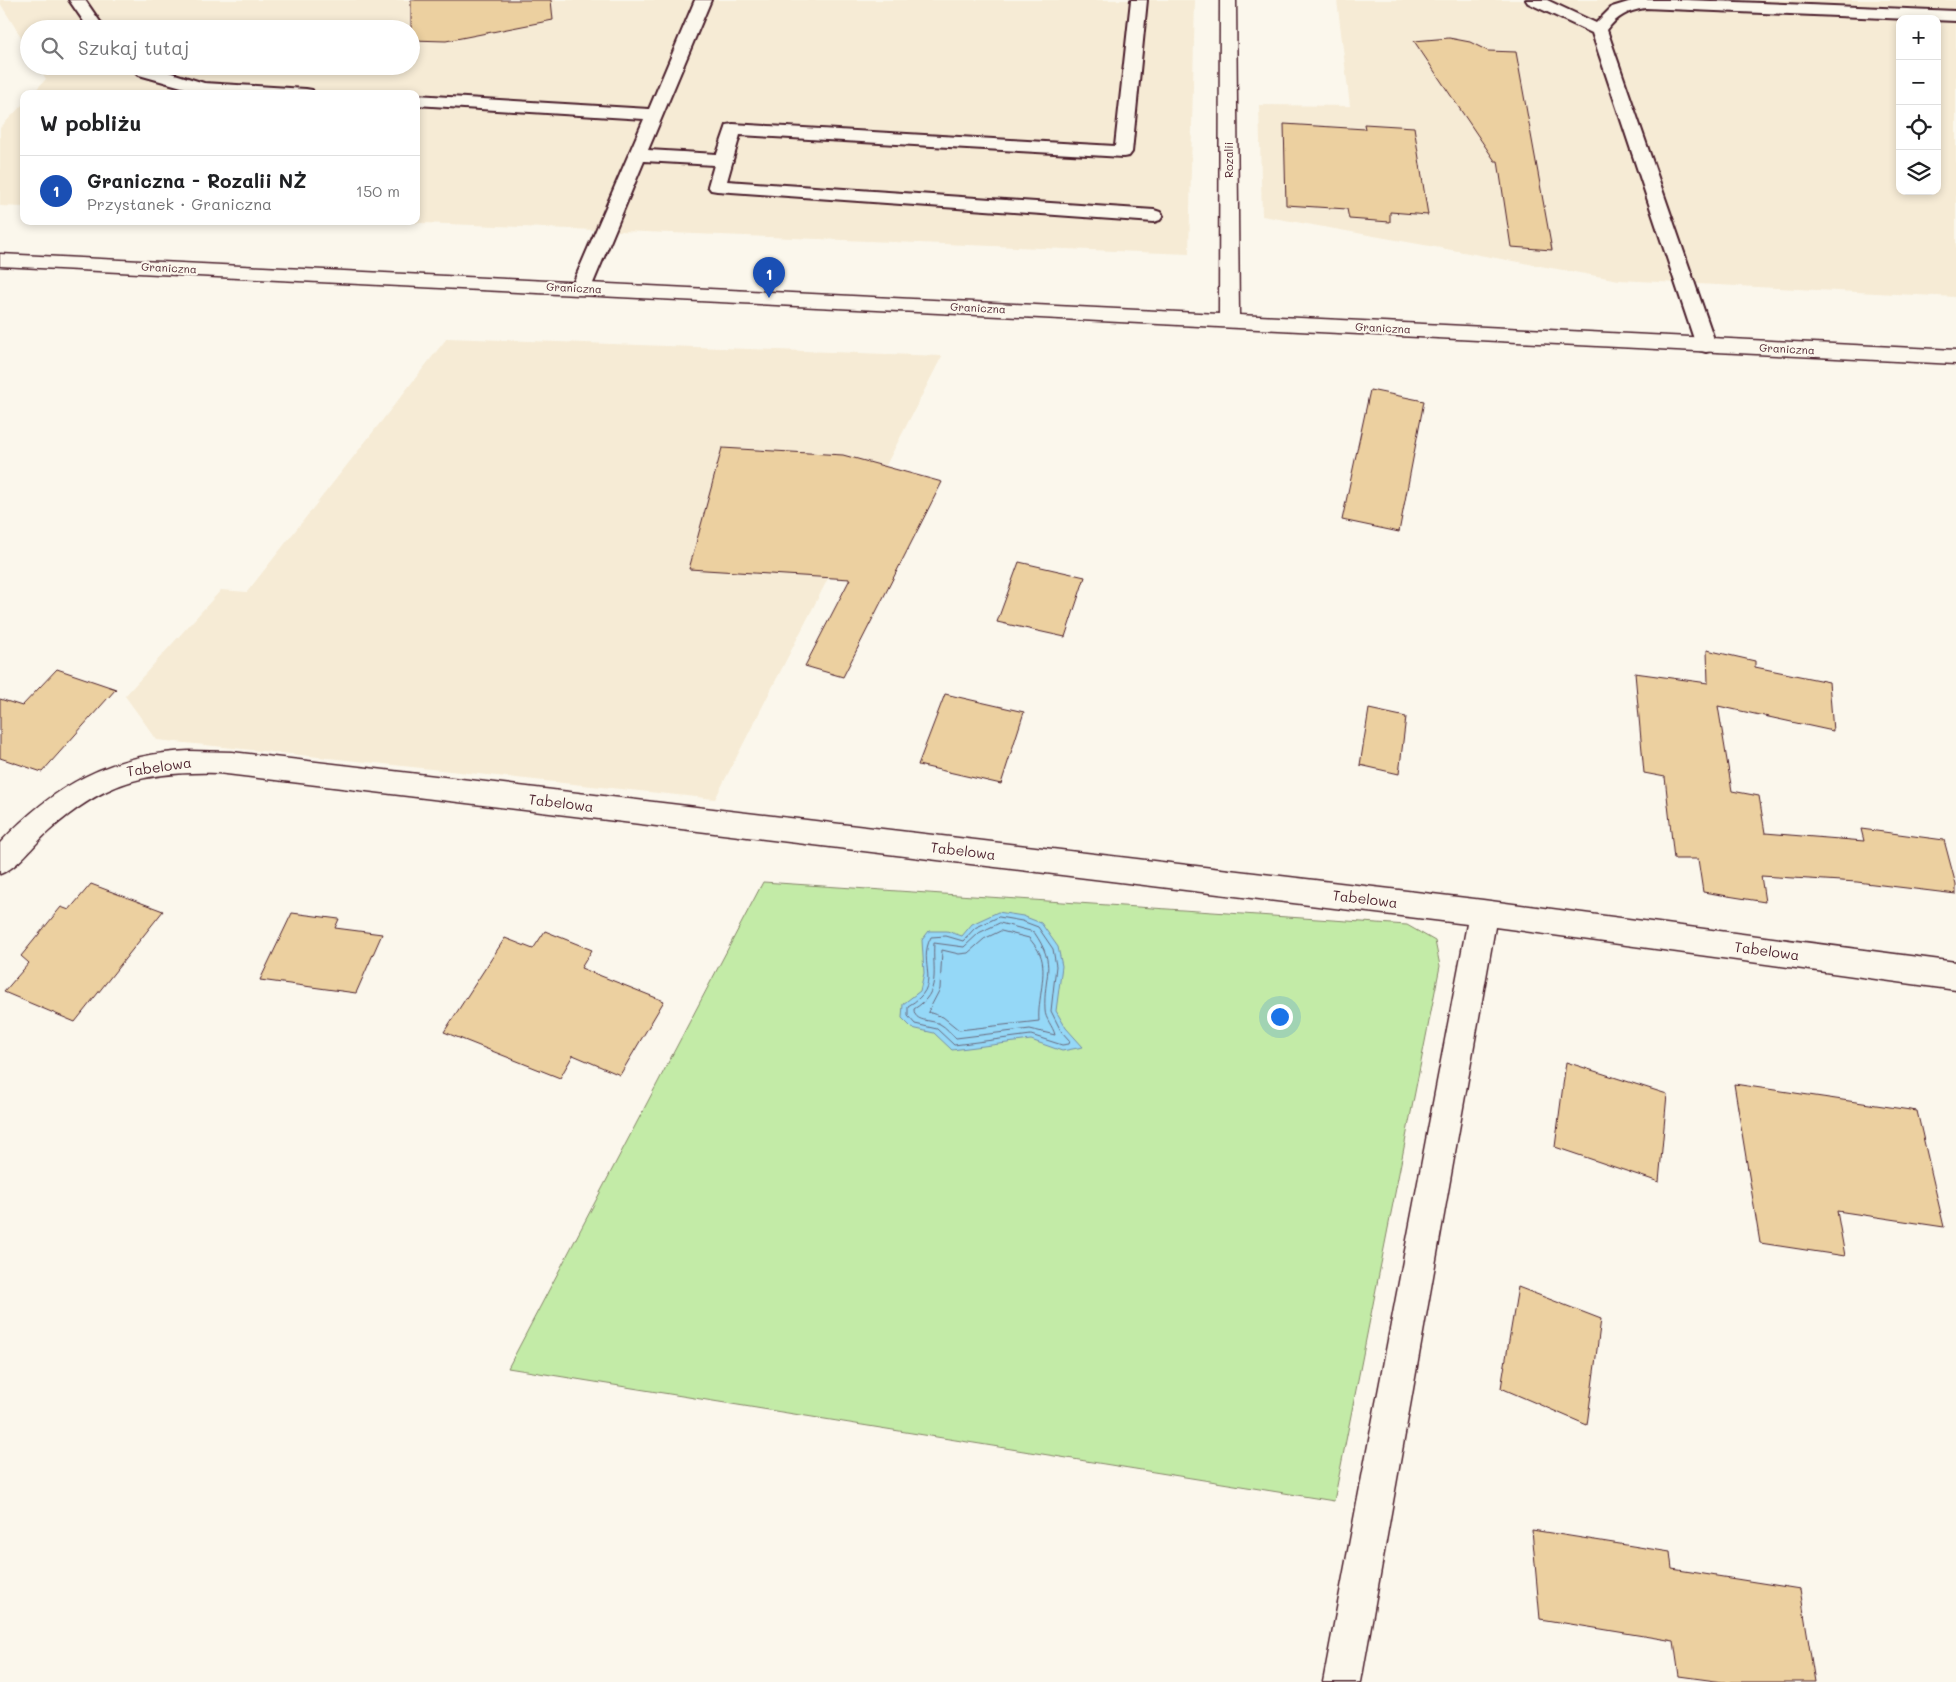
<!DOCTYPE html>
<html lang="pl">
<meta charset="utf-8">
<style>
body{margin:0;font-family:Mali,sans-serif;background:#f6f6f6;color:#202124}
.controls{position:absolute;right:15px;top:15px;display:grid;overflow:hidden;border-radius:10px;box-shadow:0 2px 8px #0003}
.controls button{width:45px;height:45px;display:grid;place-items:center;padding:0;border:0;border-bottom:1px solid #e0e0e0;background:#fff;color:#202124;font:25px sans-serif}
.you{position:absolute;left:1279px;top:1016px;width:18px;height:18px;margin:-12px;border:4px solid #fff;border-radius:50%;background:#1a73e8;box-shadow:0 0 0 8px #1a73e833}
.badge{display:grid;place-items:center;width:32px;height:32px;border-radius:50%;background:#0b8043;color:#fff;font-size:16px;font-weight:700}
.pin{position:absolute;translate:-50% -41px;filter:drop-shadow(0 1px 2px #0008)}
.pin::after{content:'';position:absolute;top:26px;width:18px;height:15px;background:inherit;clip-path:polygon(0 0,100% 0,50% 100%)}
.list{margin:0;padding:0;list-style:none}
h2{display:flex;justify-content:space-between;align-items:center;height:65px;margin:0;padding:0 20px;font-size:21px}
h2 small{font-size:16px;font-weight:400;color:#757577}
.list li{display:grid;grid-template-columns:32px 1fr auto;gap:15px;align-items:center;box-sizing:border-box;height:70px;padding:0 20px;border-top:1px solid #e0e0e0}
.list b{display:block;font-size:19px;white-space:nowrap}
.list p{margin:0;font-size:16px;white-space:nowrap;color:#757577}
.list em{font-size:16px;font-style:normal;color:#757577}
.icon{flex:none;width:28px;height:28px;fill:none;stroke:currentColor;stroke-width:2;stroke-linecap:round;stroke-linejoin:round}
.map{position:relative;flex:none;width:1956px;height:1682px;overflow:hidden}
.search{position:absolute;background:#fff;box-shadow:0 2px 8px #0003;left:20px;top:20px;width:400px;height:55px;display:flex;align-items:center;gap:12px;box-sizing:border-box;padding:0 18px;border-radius:28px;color:#757577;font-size:19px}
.panel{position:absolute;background:#fff;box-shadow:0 2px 8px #0003;left:20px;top:90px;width:400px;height:135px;border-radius:10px}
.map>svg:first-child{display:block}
.built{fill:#f6ebd5;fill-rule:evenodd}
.green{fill:#c3eba7;stroke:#868569}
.water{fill:#95d8f7;stroke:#778ea5}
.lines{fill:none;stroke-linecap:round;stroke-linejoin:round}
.shore{stroke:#68697d;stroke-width:1}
.building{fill:#ecd0a0;stroke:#4a1f2b}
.lane-casing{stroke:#4a1f2b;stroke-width:4}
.street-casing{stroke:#4a1f2b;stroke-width:3}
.lane{fill:#fbf7ec;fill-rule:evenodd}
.street{fill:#fbf7ec;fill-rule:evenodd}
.labels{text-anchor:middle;stroke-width:4.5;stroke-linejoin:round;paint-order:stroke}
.far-street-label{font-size:11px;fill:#4a1f2b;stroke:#fbf7ec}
.street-label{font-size:14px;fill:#4a1f2b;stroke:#fbf7ec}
</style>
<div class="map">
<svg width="1956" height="1682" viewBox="0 0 1956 1682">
<rect width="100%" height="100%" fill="#fbf7ec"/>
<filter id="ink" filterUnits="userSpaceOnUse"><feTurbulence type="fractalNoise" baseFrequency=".02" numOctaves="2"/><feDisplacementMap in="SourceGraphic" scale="10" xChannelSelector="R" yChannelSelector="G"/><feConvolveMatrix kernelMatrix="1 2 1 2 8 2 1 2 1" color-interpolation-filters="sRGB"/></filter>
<g filter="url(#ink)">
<!-- built -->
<g class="built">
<path d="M0 0H1195L1189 254 373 221H416V94H32L46 79 38 66H411V29H29V50L0 3Z"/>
<path d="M1337 0H1956V297L1619 280 1262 216 1259 105 1350 106ZM1900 19H1937V191H1900Z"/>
<path d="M24 103V207L0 206V128Z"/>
<path d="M447 338 942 356 715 799 157 740 125 696 221 590 247 592Z"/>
</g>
<!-- green -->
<path class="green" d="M763 882 1407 925 1435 941 1440 966 1334 1501 508 1368Z"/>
<!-- water -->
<path class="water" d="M998 912 1023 916 1041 923 1058 947 1062 966 1056 1011 1066 1028 1083 1047 1062 1051 1031 1040 952 1050 934 1033 912 1028 902 1018 903 1004 920 991 924 973 922 940 929 931H947L962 936 972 924Z"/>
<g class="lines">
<!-- shore -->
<g class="shore">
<path d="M999 917 1022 921 1038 927 1053 949 1056 966 1051 1011 1061 1031 1070 1041 1069 1044 1062 1045 1031 1035 954 1045 937 1029 915 1024 908 1016V1006C945 985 916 965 931 937L946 936 963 941 975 928Z"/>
<path d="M1000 923 1034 932C1058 967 1043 974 1045 1010 1045 1019 1053 1026 1055 1035L1030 1029 956 1038C951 1034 946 1027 940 1024 931 1019 914 1023 914 1009 942 992 932 971 934 943L964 947 979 933Z"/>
<path d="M1001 931 1029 938C1033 943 1038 949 1040 954 1048 972 1037 1001 1039 1021L959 1030 943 1017 928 1012 940 989 942 950 959 954 968 953 984 939Z"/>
</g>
</g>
<!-- building -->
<g class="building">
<path d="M411 0H551L553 20 446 41 411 40Z"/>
<path d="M1449 38 1470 42 1488 51 1516 52 1552 250 1511 247 1498 161H1495L1414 41Z"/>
<path d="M1284 124 1365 129 1364 124 1414 127 1428 215 1390 212V222L1349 219 1347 209 1286 205Z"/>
<path d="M1370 390 1424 401 1399 532 1342 520Z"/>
<path d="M722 448 843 455 942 482 843 677 805 666 850 579 689 569Z"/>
<path d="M1019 562 1085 577 1065 637 997 622Z"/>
<path d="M1707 650 1755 661V667L1829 682 1833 731 1718 706 1732 791 1759 796 1765 833 1864 841 1861 829 1944 840 1956 885V894L1857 882 1761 876 1765 902 1703 892 1698 859H1674L1665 777 1644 773 1635 673 1708 683Z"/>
<path d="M57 669 116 689 42 772 0 758V699L22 706Z"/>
<path d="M945 694 1024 712 1001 784 918 765Z"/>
<path d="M1369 709 1406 717 1399 774 1360 765Z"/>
<path d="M91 884 163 911 75 1022 4 992 29 963 21 956 61 907 69 910Z"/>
<path d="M292 913 339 919 335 928 382 934 356 993 260 980Z"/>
<path d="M545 931 592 950 581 968 664 1001 620 1075 573 1055 560 1078 444 1032 505 938 533 949Z"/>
<path d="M1566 1062 1667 1094 1659 1182 1555 1147Z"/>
<path d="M1734 1084 1917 1111 1944 1227 1837 1211 1845 1256 1760 1243Z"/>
<path d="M1518 1287 1601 1319 1587 1425 1501 1388Z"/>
<path d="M1532 1530 1670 1552 1672 1569 1800 1589 1815 1682H1723L1679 1676 1674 1641 1540 1619Z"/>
</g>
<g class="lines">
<!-- lane casing -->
<g class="lane-casing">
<g id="lane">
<path d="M69 0H85L105 29H89Z"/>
<path d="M695 0H711L648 150 717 154 727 125 733 124 1115 146 1131 0H1147L1132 152 1129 156 1123 157 740 135 727 181 1154 210 1160 212 1163 216 1160 220 1154 222 717 191 711 190 708 186 714 165 644 161 591 288 588 292 581 294 574 292 571 288 644 119 416 105V95L649 109Z"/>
<path d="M1526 0H1547L1596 23 1612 7 1635 0H1686L1956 11V21L1645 8C1628 11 1617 16 1607 30L1716 345 1713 350 1706 352 1699 350 1696 345 1592 33 1528 3Z"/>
<path d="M130 66H149L204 83 306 89 312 90 314 94 203 93 139 75Z"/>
</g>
</g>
<!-- street casing -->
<g class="street-casing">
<g id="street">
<path d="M1220 0H1236L1239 315 1956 350V364L0 266V254L1219 314Z"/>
<path d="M189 751 232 752 1483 900 1956 962V990L1495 927 1361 1682H1323L1467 924 218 773C145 771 104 782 49 831 33 845 19 867 0 874V843C53 786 110 754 189 751Z"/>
</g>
</g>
<!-- lane -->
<use href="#lane" class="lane"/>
<!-- street -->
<use href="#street" class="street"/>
</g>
</g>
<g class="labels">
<!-- far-street labels -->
<g class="far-street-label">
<text transform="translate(1229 160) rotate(-90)" y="4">Rozalii</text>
<text transform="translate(169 268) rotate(3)" y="4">Graniczna</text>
<text transform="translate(574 288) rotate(3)" y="4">Graniczna</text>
<text transform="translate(978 308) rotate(3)" y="4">Graniczna</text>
<text transform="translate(1383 328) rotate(3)" y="4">Graniczna</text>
<text transform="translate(1787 349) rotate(3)" y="4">Graniczna</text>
</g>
<!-- street labels -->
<g class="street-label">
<text transform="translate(159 767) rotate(-8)" y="5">Tabelowa</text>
<text transform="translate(561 803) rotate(7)" y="5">Tabelowa</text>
<text transform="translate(963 851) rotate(7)" y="5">Tabelowa</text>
<text transform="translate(1365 899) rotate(7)" y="5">Tabelowa</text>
<text transform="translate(1767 951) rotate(8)" y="5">Tabelowa</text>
</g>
</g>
</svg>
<div class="controls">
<button>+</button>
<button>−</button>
<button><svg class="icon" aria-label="locate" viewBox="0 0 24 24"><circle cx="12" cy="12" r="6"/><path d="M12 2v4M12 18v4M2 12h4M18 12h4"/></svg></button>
<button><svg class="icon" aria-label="layers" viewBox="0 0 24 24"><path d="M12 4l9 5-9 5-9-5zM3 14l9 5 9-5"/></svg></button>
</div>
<div class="you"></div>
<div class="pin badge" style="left:769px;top:298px;background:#1a4fb4">1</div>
<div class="search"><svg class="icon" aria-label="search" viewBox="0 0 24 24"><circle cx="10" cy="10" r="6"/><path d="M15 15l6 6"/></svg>Szukaj tutaj</div>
<section class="panel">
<h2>W pobliżu<small></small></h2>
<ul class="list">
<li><span class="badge" style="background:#1a4fb4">1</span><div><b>Graniczna - Rozalii NŻ</b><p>Przystanek · Graniczna</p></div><em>150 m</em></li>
</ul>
</section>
</div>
